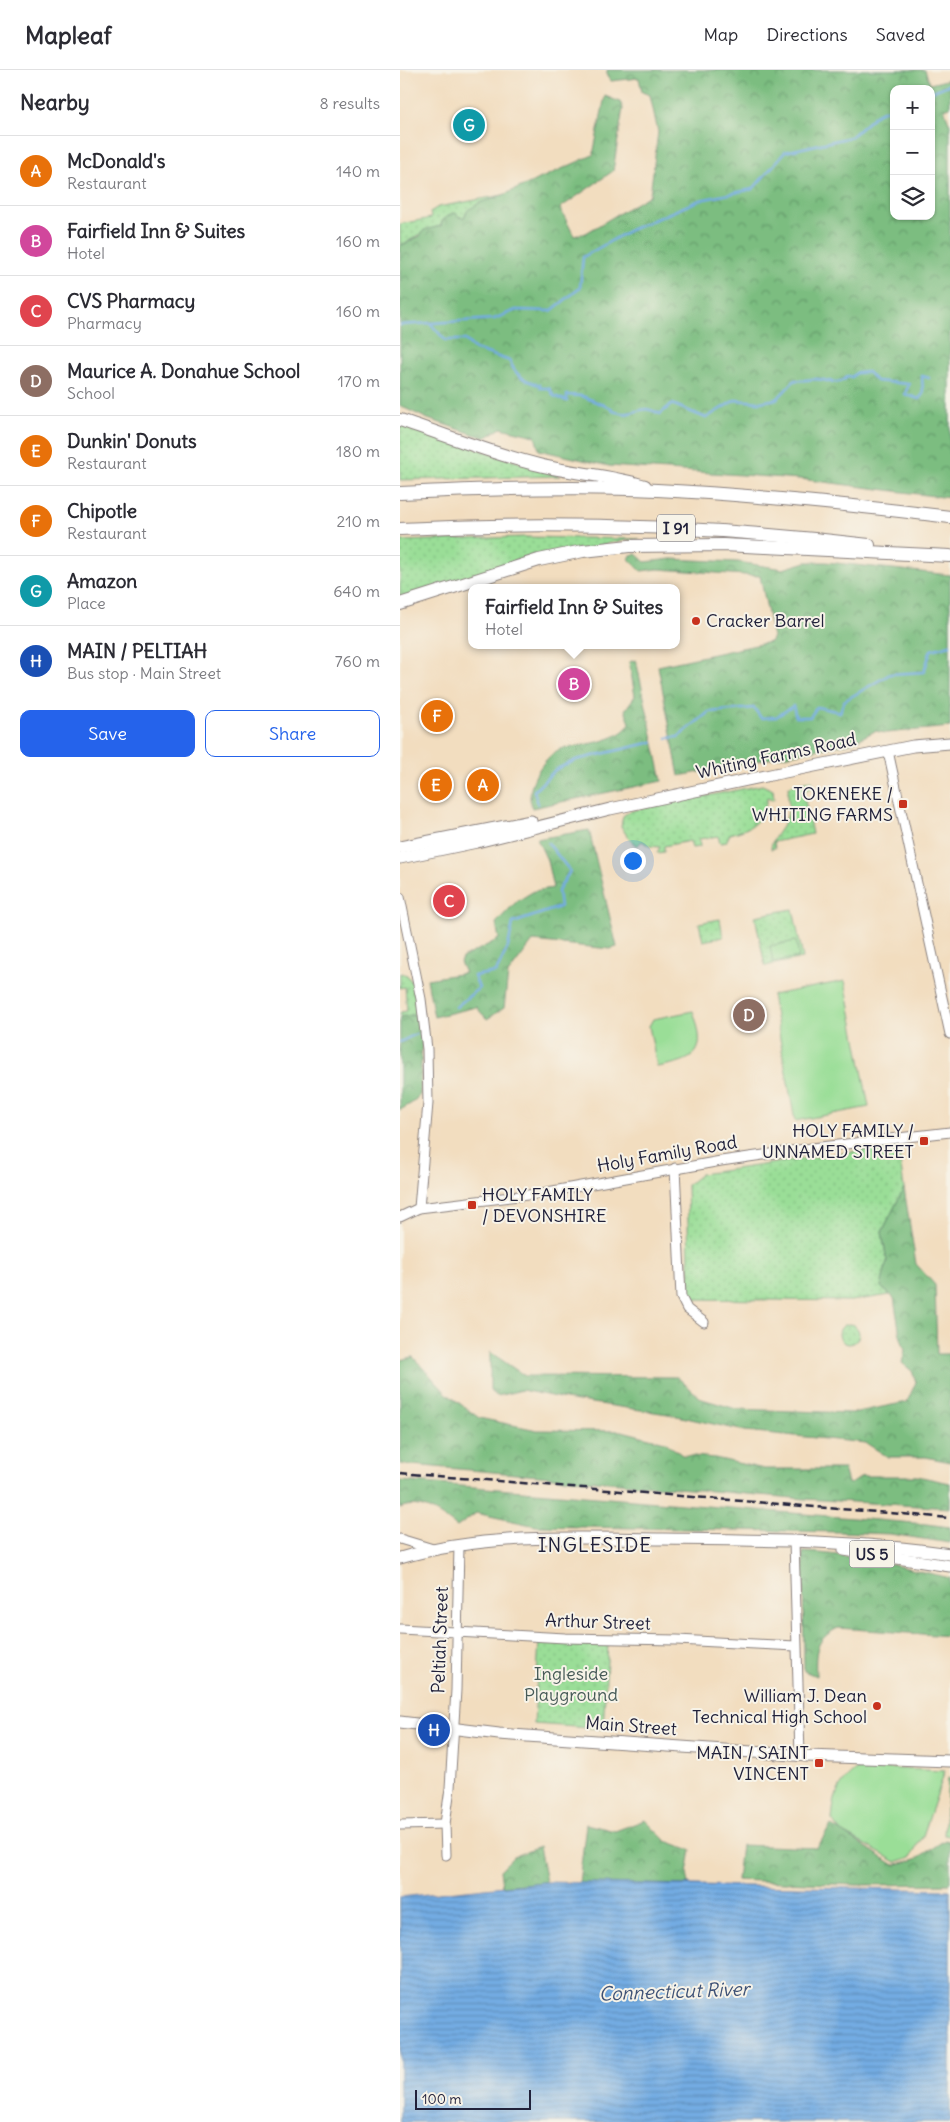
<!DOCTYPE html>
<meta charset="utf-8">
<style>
body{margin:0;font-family:Delius,sans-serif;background:#f7f7f7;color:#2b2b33}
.controls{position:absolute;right:15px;top:15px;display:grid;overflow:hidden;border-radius:10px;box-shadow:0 1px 4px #0004}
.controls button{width:45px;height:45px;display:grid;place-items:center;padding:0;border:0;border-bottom:1px solid #e1e1e2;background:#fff;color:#2b2b33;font:25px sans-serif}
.scale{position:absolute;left:15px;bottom:12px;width:116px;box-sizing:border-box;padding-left:5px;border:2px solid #22223b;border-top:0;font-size:14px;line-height:18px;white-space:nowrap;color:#22223b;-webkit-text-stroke:4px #f7f3e8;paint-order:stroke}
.you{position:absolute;left:232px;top:790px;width:18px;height:18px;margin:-12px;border:4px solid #fff;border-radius:50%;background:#1a73e8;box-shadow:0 0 0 8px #1a73e833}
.badge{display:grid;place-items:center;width:32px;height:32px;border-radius:50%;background:#2563eb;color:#fff;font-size:16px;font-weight:700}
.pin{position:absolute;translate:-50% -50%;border:2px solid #fff;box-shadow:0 1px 5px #0006}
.popup{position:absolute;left:68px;top:514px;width:212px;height:65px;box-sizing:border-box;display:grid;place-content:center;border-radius:10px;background:#fff;filter:drop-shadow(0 1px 4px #0005);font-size:16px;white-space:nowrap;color:#7c7c81}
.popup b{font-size:19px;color:#2b2b33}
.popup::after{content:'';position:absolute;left:50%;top:100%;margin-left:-10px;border:10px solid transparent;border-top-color:#fff}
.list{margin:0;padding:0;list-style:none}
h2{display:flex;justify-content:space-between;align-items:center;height:65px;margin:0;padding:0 20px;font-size:21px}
h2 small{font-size:16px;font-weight:400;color:#7c7c81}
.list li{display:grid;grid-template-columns:32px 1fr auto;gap:15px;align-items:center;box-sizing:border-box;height:70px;padding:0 20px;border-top:1px solid #e1e1e2}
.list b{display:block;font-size:19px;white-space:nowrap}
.list p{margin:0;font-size:16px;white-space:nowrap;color:#7c7c81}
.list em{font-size:16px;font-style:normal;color:#7c7c81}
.actions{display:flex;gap:10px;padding:15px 20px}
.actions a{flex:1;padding:11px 0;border:1px solid #2563eb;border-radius:10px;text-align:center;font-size:18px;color:#2563eb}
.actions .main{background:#2563eb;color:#fff}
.icon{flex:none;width:28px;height:28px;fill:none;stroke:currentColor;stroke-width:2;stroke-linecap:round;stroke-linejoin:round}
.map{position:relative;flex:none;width:550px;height:2052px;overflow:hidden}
header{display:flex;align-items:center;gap:30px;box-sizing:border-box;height:70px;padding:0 25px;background:#fff;border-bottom:1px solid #e1e1e2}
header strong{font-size:24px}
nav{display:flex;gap:28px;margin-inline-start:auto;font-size:18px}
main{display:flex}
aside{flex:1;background:#fff}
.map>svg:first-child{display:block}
.grass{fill:url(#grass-dots);stroke:#5e8069}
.forest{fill:url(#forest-crowns);stroke:#4e705e;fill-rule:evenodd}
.garden{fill:#9ade97;stroke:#5e8069}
.water{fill:url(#water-rules);stroke:#4a678f}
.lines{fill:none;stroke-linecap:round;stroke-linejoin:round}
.stream{stroke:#73ace3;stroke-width:2.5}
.minor-casing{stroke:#8a807d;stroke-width:11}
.major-casing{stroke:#8a807d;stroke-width:13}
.highway-casing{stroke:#8a807d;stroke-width:14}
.minor{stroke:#fff;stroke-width:9}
.major{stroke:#fff;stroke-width:11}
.highway{stroke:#fff;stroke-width:12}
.rail{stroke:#22223b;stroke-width:2.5;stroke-dasharray:8 4;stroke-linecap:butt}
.poi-dot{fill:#c8321e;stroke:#f7f3e8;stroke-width:2}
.labels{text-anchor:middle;stroke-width:4;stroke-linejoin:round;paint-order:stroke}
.shield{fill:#f7f3e8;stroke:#62616f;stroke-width:1}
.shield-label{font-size:16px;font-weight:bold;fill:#22223b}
.poi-label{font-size:18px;fill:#22223b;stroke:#f7f3e8;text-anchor:end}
.street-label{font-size:18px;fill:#22223b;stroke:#f7f3e8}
.park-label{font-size:18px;fill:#465a57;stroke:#f7f3e8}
.water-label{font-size:19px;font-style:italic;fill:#3e5276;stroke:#f7f3e8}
.quarter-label{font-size:20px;letter-spacing:1px;fill:#22223b;stroke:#f7f3e8}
</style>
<header>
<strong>Mapleaf</strong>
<nav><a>Map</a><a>Directions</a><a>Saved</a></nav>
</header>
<main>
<aside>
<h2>Nearby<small>8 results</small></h2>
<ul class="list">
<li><span class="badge" style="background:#e8710a">A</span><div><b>McDonald's</b><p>Restaurant</p></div><em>140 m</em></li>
<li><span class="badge" style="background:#d1479c">B</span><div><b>Fairfield Inn &amp; Suites</b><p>Hotel</p></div><em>160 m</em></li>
<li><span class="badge" style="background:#e0444e">C</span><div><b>CVS Pharmacy</b><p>Pharmacy</p></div><em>160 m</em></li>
<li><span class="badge" style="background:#8d6e63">D</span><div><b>Maurice A. Donahue School</b><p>School</p></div><em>170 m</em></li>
<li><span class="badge" style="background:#e8710a">E</span><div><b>Dunkin' Donuts</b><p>Restaurant</p></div><em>180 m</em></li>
<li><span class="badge" style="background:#e8710a">F</span><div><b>Chipotle</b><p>Restaurant</p></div><em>210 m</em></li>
<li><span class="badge" style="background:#0f9aa8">G</span><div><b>Amazon</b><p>Place</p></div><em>640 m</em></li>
<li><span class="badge" style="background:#1a4fb4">H</span><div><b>MAIN / PELTIAH</b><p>Bus stop · Main Street</p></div><em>760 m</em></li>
</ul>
<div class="actions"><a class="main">Save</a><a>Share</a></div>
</aside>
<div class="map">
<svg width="550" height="2052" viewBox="0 0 550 2052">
<defs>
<pattern id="grass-dots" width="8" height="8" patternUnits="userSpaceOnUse" patternTransform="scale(1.25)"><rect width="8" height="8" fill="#9ade97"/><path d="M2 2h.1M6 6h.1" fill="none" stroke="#84be83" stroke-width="1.8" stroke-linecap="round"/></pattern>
<pattern id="forest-crowns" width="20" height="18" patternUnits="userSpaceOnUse" patternTransform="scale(1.25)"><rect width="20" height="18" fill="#7bbd80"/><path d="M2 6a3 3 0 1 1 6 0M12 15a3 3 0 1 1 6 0" fill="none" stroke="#64996a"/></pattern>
<pattern id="water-rules" width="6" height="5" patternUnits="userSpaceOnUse" patternTransform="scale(1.25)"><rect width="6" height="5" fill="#73ace3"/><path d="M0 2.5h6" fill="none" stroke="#5e8cb9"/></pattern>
</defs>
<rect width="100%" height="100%" fill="#f7f3e8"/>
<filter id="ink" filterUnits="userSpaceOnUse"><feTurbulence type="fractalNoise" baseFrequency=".02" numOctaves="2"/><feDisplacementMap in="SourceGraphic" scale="10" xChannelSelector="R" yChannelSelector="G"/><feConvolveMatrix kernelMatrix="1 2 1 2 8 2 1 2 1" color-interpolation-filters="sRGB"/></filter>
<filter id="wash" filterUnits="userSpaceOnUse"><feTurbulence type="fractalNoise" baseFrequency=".0096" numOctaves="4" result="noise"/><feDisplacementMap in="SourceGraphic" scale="20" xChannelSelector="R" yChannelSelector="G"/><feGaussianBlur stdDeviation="1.12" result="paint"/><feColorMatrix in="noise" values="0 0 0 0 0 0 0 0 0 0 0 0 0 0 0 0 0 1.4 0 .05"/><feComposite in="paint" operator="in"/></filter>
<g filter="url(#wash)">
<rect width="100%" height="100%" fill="#f2ddbf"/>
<!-- grass -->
<g class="grass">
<path d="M103 125 79 133 64 148 51 144 42 151 41 156C30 157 11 170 0 176V154L31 148 30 142 38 137Z"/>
<path d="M0 353 160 406 0 410Z"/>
<path d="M123 467 240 469 214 472 0 529V471Z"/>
<path d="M412 710 414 717 403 721 412 764 374 772 375 778 371 779C371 768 383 759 387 747 391 735 386 726 389 716Z"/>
<path d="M362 715 373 720 374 729 372 730 367 728C364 751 351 759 330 764L326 772 320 773 318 766 299 769 300 777 292 778 290 771 264 776V782L257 783 260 777 249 776 242 771 237 776 229 769 221 756 223 746 230 741Z"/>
<path d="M393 839 403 888 365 896 355 846Z"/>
<path d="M320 849 323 867 303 871 299 853Z"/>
<path d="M0 903 7 905 14 916 18 944 2 947 0 944 1 942 7 941 5 917 0 918Z"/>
<path d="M498 1075 504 1118 482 1162 487 1191 481 1217 490 1225 451 1231 290 1229 287 1115 301 1104Z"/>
<circle cx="449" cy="1264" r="10"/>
<path d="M139 1571 208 1574 203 1659 134 1654Z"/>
</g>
<!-- forest -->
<g class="forest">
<path d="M207 0H525L530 14 550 9V37L544 39 550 55V428L400 409 209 396 139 380 135 366 101 358 85 368 28 349 0 336V176L20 166 24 160 41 156 42 151 51 144 56 143 59 147 64 148 67 141 79 133 103 125 193 85 205 26 220 32 223 38 213 101 160 138 174 166 186 163 250 125 258 62 250 25 242 22 239 8 211 11 207 6ZM494 19H531V146H494Z"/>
<path d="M236 484 245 492 271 489 338 492 383 499 406 492H426L550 505V657L486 663 475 661 451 673 279 706 258 596 370 572 373 567 360 506 258 499 241 501 229 489 231 485Z"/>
<path d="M236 590 262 711 132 738C124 718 142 688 160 679 179 675 221 672 230 653L225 640 235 626 229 592Z"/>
<path d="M189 760 217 877 210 879 133 871 108 904 104 938 87 949 76 937 34 947 27 909 65 903 60 892 62 888 99 869 96 853 116 832 134 821 153 818 147 790 137 769Z"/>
<path d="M18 944 22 969 20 1025 12 1033 0 1040V947Z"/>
<path d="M504 1118 516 1194 535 1215 537 1284H550V1392L526 1387H488L466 1373 345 1361 268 1344 165 1329 122 1320 97 1326 90 1321V1282L125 1306 277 1307 302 1329 336 1339 452 1343 507 1332 516 1312 512 1301 502 1293 505 1280 500 1265 494 1228 481 1217 487 1191 482 1162Z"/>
<path d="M13 1287 46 1323 79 1348 137 1360 222 1361 265 1372 282 1385 315 1388 364 1399H444L448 1413 450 1414 462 1406H517L550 1413V1438L405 1429 0 1394V1290Z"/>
<path d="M0 1411 526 1454 550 1457V1473L490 1464 440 1462 136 1456 76 1443 57 1457C41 1445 21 1429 0 1438Z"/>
<path d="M403 1482C454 1484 501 1497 550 1508V1566L438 1558C415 1569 415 1582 416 1606L404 1601Z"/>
<path d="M245 1750 266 1771 291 1780 287 1803 289 1815 179 1813 186 1754 215 1761Z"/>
<path d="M431 1755 494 1795 516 1789 545 1770 550 1771V1814L457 1815 337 1810 341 1775 417 1778Z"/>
<path d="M139 1777 146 1812 102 1816 100 1800 113 1787Z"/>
</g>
<!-- garden -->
<g class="garden">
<path d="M396 871 399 887 373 892 370 876Z"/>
<path d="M445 911 469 1037 395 1051 372 925Z"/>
<path d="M293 941C307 982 299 990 257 997L249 956 253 949Z"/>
<path d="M460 1697 545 1701 523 1766 511 1787 496 1792 442 1762 432 1750C434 1725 438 1712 460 1697Z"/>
<path d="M548 1708 550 1709V1766L544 1765Z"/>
</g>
<!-- water -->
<path class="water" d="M143 1812 550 1820V2052H0V1827Z"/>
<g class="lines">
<!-- stream -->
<g class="stream">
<path d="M531 22 550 14"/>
<path d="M31 254 45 270H65L75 279 110 291C115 306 125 311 140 315V318H149L154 326 167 331V325L182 326 211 338 213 341C218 342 224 345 229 343 244 340 244 336 260 344L272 334 306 348 335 330 360 332 377 329 395 310C403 311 409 309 417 309 428 310 440 317 448 306L452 307 456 303 468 302 476 311 509 314 505 324 519 329 523 324 522 306 529 308"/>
<path d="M0 255 94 249 116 240 151 241 180 218 183 187 230 160 300 130 353 119 385 82 451 67 478 43 494 37"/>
<path d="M267 668 278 667 309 642 354 638 361 648 376 647 393 636 396 647H410L417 637 440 642 444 631 490 604 524 602 531 580 550 575"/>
<path d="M138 734 134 721 155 700 176 690 253 672"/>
<path d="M56 937 79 918 74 906 96 902 108 877 113 853 160 837 158 821 170 801 148 773"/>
<path d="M0 972 16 964"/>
</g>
</g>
</g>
<g filter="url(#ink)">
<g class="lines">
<!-- minor casing -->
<g class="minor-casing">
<g id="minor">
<path d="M488 681 550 964"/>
<path d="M0 827 21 929 27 979 28 1033 19 1138"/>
<path d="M275 1098 281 1227 287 1239 304 1252"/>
<path d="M0 1147 19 1138 136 1124 321 1091 412 1078 550 1062"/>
<path d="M0 1469 33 1479"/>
<path d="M394 1470 400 1686"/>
<path d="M0 1559 165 1568 277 1570 396 1576"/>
<path d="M0 1755 45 1754"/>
<path d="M46 1785 45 1754 50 1718 56 1620 59 1475"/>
</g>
</g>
<!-- major casing -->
<g class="major-casing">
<g id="major">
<path d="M0 777 131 751"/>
<path d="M0 788 77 772 210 739 375 704 513 676 550 673"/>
<path d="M444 1480 550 1496"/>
<path d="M0 1488C86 1463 175 1468 263 1469 359 1470 455 1470 550 1484"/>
<path d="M0 1652 99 1664 407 1686 550 1691"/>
</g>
</g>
<!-- highway casing -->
<g class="highway-casing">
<g id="highway">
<path d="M0 350C46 365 92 384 139 395 174 404 211 405 245 416"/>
<path d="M0 423C85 419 171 416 257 420 355 425 453 435 550 447"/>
<path d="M0 459C157 451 313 456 469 475"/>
<path d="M0 534 139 490 183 481 229 476 323 475 550 486"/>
</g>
</g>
<!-- minor -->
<use href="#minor" class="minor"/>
<!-- major -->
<use href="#major" class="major"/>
<!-- highway -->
<use href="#highway" class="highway"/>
<!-- rail -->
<path class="rail" d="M0 1403 550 1448"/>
</g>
</g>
<!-- markers -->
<g class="poi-dot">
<circle cx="296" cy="551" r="5"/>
<rect x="498" y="729" width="10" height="10" rx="2.5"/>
<rect x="519" y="1066" width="10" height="10" rx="2.5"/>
<rect x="67" y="1130" width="10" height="10" rx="2.5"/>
<circle cx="477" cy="1636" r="5"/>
<rect x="414" y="1688" width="10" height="10" rx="2.5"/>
</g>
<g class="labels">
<!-- shield labels -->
<g class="shield">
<rect x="257" y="444.5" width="38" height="27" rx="4"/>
<rect x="449.5" y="1470.5" width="45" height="27" rx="4"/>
</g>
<g class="shield-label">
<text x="276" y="464">I 91</text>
<text x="472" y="1490">US 5</text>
</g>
<!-- poi labels -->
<g class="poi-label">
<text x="306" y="557" text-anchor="start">Cracker Barrel</text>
<text x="493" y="730">TOKENEKE /<tspan x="493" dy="21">WHITING FARMS</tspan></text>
<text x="514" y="1067">HOLY FAMILY /<tspan x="514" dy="21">UNNAMED STREET</tspan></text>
<text x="82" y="1131" text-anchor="start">HOLY FAMILY<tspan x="82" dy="21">/ DEVONSHIRE</tspan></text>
<text x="467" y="1632">William J. Dean<tspan x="467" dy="21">Technical High School</tspan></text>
<text x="409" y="1689">MAIN / SAINT<tspan x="409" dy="21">VINCENT</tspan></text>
</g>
<!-- street labels -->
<g class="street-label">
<text transform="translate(376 686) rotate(-12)" y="6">Whiting Farms Road</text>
<text transform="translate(267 1084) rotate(-10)" y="6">Holy Family Road</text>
<text transform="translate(198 1552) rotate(2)" y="6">Arthur Street</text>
<text transform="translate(40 1570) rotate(-88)" y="6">Peltiah Street</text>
<text transform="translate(231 1656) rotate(4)" y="6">Main Street</text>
</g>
<!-- park labels -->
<g class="park-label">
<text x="171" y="1610">Ingleside<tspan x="171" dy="21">Playground</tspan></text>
</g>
<!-- water labels -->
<g class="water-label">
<text transform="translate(274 1921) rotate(-2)" y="7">Connecticut River</text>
</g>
<!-- quarter labels -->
<g class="quarter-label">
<text x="195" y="1482">INGLESIDE</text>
</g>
</g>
</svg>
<div class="controls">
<button>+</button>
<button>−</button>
<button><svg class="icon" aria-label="layers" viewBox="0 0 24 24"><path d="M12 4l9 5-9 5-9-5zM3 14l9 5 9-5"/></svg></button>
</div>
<div class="scale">100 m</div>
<div class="you"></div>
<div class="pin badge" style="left:83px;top:715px;background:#e8710a">A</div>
<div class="pin badge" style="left:174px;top:614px;background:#d1479c">B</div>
<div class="popup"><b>Fairfield Inn &amp; Suites</b>Hotel</div>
<div class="pin badge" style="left:49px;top:831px;background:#e0444e">C</div>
<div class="pin badge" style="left:349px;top:945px;background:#8d6e63">D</div>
<div class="pin badge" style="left:36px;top:715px;background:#e8710a">E</div>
<div class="pin badge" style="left:37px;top:646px;background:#e8710a">F</div>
<div class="pin badge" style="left:69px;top:55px;background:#0f9aa8">G</div>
<div class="pin badge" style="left:34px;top:1660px;background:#1a4fb4">H</div>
</div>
</main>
